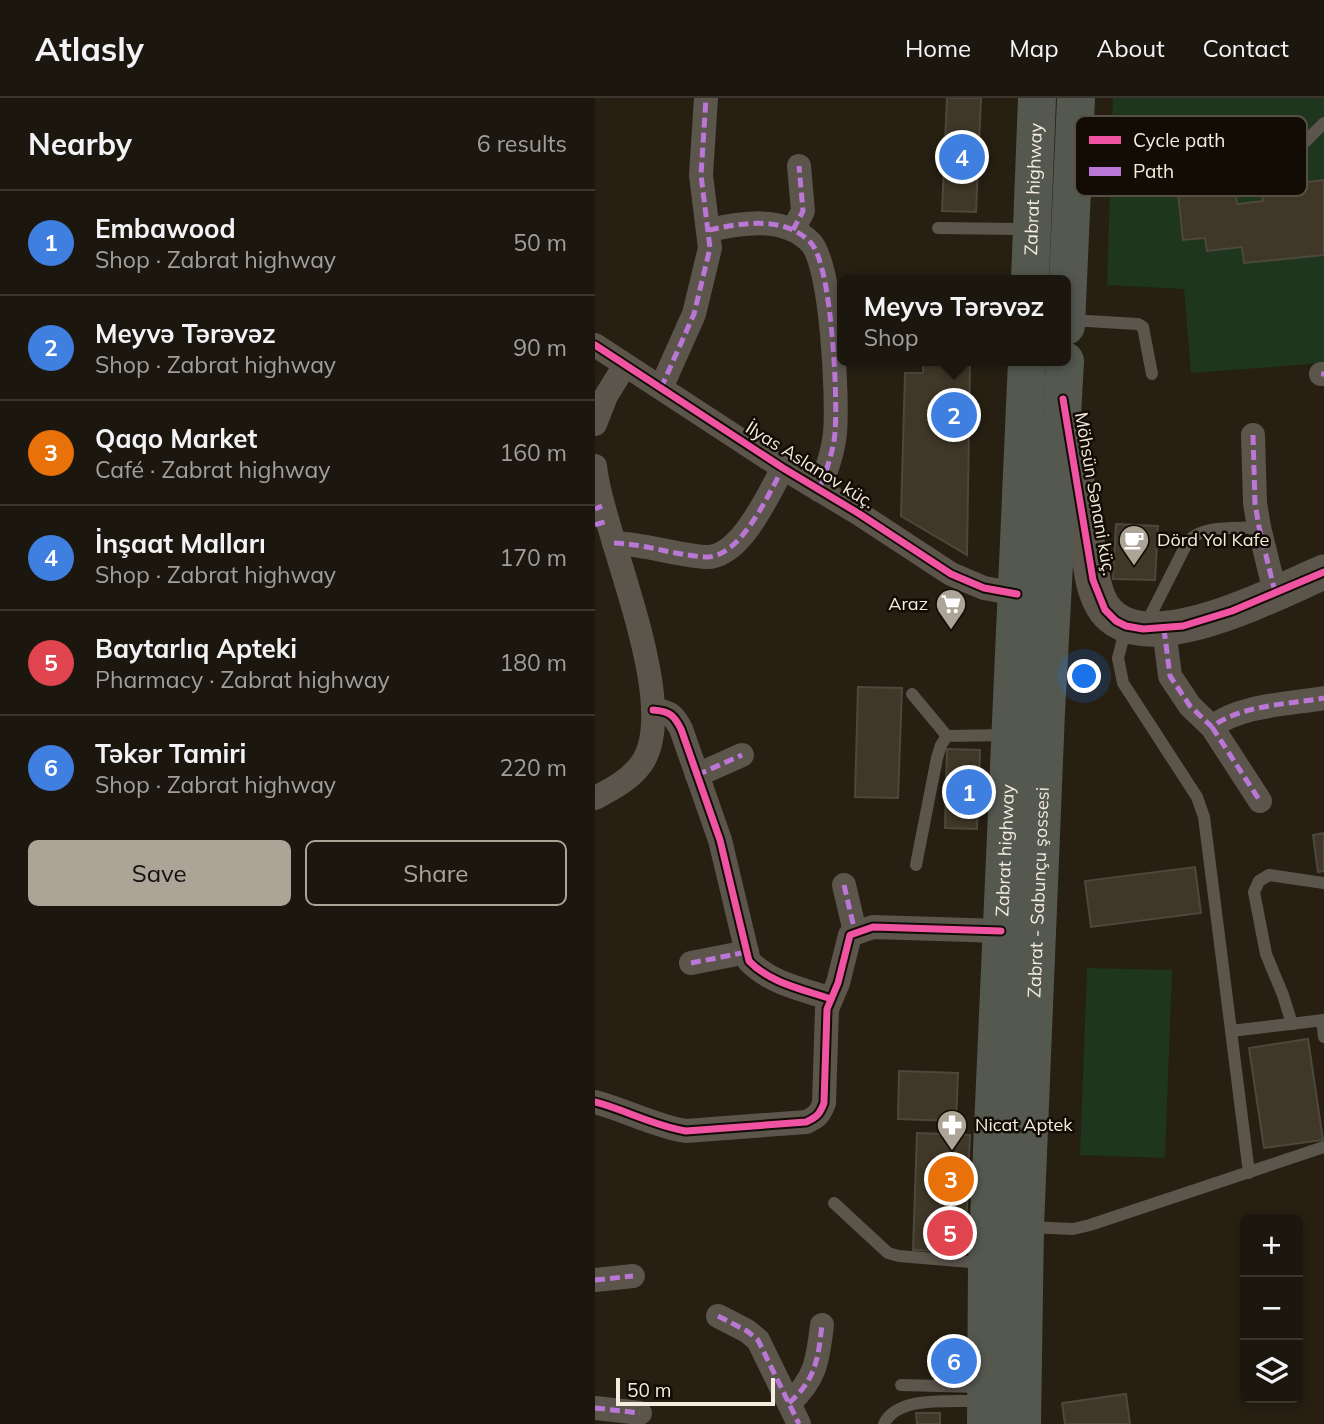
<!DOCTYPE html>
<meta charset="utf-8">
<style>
body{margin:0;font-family:Mulish,sans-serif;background:#29241c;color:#f1f3f6}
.controls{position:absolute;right:21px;bottom:21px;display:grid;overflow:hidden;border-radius:10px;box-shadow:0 4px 10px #0003}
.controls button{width:63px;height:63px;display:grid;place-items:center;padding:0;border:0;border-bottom:2px solid #3a362e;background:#1c170e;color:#f1f3f6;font:35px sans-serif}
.scale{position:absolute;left:21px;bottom:18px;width:159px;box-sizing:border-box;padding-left:7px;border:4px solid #f4ecde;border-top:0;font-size:19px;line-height:24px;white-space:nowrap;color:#f4ecde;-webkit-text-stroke:5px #120c04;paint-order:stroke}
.you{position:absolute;left:490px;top:579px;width:24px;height:24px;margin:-18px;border:5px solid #fff;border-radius:50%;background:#1a73e8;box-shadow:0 0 0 10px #1a73e833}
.badge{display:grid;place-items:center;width:46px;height:46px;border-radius:50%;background:#aca497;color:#fff;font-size:23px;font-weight:700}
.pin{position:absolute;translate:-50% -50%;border:4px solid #fff;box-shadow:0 2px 7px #0006}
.popup{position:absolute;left:242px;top:177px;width:234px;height:91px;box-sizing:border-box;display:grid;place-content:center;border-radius:10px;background:#1c170e;filter:drop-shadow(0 2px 5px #0005);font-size:23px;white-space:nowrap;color:#a09f9e}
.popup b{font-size:26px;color:#f1f3f6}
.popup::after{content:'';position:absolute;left:50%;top:100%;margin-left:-14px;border:14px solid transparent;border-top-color:#1c170e}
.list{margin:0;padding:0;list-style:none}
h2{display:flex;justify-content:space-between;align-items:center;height:91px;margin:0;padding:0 28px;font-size:30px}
h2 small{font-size:23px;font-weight:400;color:#a09f9e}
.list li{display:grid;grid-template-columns:46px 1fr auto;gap:21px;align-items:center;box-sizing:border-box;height:105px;padding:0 28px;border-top:2px solid #3a362e}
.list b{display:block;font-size:26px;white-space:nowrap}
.list p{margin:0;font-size:23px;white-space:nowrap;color:#a09f9e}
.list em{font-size:23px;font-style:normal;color:#a09f9e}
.actions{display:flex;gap:14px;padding:21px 28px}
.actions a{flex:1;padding:16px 0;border:2px solid #aca497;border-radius:10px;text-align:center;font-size:24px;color:#aca497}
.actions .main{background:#aca497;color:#111}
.icon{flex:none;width:38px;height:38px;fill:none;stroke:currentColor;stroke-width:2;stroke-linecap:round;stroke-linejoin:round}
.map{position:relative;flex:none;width:729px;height:1326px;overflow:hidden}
header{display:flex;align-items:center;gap:42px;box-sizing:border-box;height:98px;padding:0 35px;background:#1c170e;border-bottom:2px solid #3a362e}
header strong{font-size:33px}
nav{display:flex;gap:38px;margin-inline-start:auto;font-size:24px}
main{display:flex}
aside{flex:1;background:#1c170e}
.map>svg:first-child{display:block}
.green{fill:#1e351e}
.building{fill:#3f3728;stroke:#4d473c;stroke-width:2}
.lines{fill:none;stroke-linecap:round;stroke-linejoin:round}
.lane{stroke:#5b554c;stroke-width:12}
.street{stroke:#5b554c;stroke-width:24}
.secondary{stroke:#5b554c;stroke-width:35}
.primary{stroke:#54584f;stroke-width:38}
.quiet{stroke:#ba77d6;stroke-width:5;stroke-dasharray:10 5;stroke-linecap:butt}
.cycleway-casing{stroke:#120c04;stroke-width:11}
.cycleway{stroke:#f153a3;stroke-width:7}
.labels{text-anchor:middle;stroke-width:5;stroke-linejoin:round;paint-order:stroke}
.street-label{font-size:18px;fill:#f4ecde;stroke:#120c04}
.poi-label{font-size:18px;fill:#f4ecde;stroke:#120c04;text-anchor:start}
.key{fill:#120c04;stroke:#564f45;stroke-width:2}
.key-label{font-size:19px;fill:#f4ecde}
</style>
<header>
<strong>Atlasly</strong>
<nav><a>Home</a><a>Map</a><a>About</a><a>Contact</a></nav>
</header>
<main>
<aside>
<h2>Nearby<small>6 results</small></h2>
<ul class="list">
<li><span class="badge" style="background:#3f7fe0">1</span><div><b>Embawood</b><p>Shop · Zabrat highway</p></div><em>50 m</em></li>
<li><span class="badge" style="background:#3f7fe0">2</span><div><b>Meyvə Tərəvəz</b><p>Shop · Zabrat highway</p></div><em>90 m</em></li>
<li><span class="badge" style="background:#e8710a">3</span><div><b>Qaqo Market</b><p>Café · Zabrat highway</p></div><em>160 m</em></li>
<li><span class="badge" style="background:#3f7fe0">4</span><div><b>İnşaat Malları</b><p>Shop · Zabrat highway</p></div><em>170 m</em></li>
<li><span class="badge" style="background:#e0444e">5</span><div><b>Baytarlıq Apteki</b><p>Pharmacy · Zabrat highway</p></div><em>180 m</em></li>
<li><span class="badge" style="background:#3f7fe0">6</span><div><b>Təkər Tamiri</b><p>Shop · Zabrat highway</p></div><em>220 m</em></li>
</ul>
<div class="actions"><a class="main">Save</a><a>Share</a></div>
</aside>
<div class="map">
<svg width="729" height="1326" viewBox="0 0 729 1326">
<rect width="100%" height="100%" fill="#261f12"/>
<!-- green -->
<g class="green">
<path d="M518 0H729V265L596 275 589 191 512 187Z"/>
<path d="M492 870 577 872 570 1060 485 1057Z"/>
</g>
<!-- building -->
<g class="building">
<path d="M352 0H386L381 114 347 113Z"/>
<path d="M635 41 642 106 668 103 666 89 729 82V157L649 165 647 149 612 153 610 140 588 142 578 47Z"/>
<path d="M328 263H375L372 457 306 418 310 275H328Z"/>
<path d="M521 426 563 428 560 482 518 481Z"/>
<path d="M263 589 307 590 303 700 260 699Z"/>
<path d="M352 651 385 652 382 731 350 730Z"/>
<path d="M729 735V773L723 774 718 737Z"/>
<path d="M600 769 606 815 496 829 490 783Z"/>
<path d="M713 941 728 1042 669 1050 654 950Z"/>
<path d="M304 973 363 975 361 1023 303 1021Z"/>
<path d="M322 1035 375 1037 370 1154 318 1152Z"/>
<path d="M531 1296 535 1326H470L467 1305Z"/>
<path d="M321 1315H345V1326H322Z"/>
</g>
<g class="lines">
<!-- lane -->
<g class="lane">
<path d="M684 70 729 25"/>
<path d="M343 130 433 131"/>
<path d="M475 222 543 226 548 229 557 276"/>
<path d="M550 528 593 443C610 426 641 431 664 429"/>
<path d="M531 529 523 560 528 585 602 699 609 719 654 1075"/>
<path d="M317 596 352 638"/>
<path d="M321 767 342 660 346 647 352 638 411 637"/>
<path d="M727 922 729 939"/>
<path d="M697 926 688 897 671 856 659 794 664 783 674 777 729 785"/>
<path d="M636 933 729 922"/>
<path d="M239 1105 293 1155 304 1158 387 1165"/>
<path d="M433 1129 478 1131 495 1127 729 1049"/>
<path d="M306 1287 386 1289"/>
<path d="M289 1326C302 1297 358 1304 386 1303"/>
</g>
<!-- street -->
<g class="street">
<path d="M114 132C146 125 190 117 216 145 237 168 243 301 240 335 238 355 231 373 224 392"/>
<path d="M198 132 208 113 204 68"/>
<path d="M0 247 188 370 263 415 356 476 389 490 422 496"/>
<path d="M726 276H729"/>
<path d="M66 290 99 216 115 150 106 77 111 0"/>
<path d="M0 326 11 298 30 267"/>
<path d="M658 337 660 405 664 429 680 494"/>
<path d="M0 368C8 439 87 605 47 665 35 682 17 691 0 700"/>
<path d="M19 445C50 446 79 457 110 459 145 461 173 397 188 370"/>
<path d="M569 531 575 578 595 608 617 629C645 607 695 606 729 600"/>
<path d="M58 612C74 613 79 617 86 631L125 742 154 863C175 885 207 891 236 901"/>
<path d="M617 629 665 703"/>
<path d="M102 677 147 657"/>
<path d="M249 787 260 834"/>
<path d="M96 865 152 854"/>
<path d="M0 1004C31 1012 59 1028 91 1033L211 1024C222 1019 225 1016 229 1005L232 911 243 885 255 837 278 829 406 833"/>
<path d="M0 1182 38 1178"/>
<path d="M123 1218 152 1233 163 1242 204 1326"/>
<path d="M194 1305C221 1281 223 1261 227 1227"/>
<path d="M0 1310 45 1315"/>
</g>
<!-- secondary -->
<path class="secondary" d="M475 342C481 376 486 409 492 443 495 462 496 483 504 501 535 574 681 494 729 474"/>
<!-- primary -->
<g class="primary">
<path id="s1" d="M435 182 442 0"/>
<path d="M471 228 481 0"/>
<path id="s2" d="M391 1326 392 1165 432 263"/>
<path id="s3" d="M427 1326 430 1129 451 614 470 263"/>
</g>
<!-- quiet -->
<g class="quiet">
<path d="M114 132C146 125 190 117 216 145 237 168 243 301 240 335 238 355 231 373 224 392"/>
<path d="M198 132 208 113 204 68"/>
<path d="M726 276H729"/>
<path d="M66 290 99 216 115 150 106 77 111 0"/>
<path d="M658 337 660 405 664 429 680 494"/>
<path d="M0 411 7 408"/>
<path d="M0 427 12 423"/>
<path d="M19 445C50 446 79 457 110 459 145 461 173 397 188 370"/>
<path d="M569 531 575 578 595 608 617 629C645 607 695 606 729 600"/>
<path d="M617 629 665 703"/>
<path d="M102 677 147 657"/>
<path d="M249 787 260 834"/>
<path d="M96 865 152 854"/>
<path d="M0 1182 38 1178"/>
<path d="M123 1218 152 1233 163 1242 204 1326"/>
<path d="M194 1305C221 1281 223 1261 227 1227"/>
<path d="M0 1310 45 1315"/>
</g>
<!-- cycleway casing -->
<g class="cycleway-casing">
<g id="cycleway">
<path d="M0 247 188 370 263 415 356 476 389 490 422 496"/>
<path d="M468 301 498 482 510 512 521 523 531 528 548 531 588 528 637 513 729 474"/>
<path d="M58 612C74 613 79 617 86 631L125 742 154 863C175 885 207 891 236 901"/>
<path d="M0 1004C31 1012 59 1028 91 1033L211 1024C222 1019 225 1016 229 1005L232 911 243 885 255 837 278 829 406 833"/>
</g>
</g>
<!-- cycleway -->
<use href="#cycleway" class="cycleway"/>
</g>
<!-- icons -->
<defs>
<g id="cafe-pin" transform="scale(1.575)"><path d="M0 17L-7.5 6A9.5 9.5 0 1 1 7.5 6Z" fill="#aca497" stroke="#120c04"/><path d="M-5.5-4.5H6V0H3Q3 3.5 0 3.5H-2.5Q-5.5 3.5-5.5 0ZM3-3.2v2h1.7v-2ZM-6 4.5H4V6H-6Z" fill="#fff"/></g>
<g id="supermarket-pin" transform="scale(1.575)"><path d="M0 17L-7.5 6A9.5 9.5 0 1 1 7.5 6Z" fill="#aca497" stroke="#120c04"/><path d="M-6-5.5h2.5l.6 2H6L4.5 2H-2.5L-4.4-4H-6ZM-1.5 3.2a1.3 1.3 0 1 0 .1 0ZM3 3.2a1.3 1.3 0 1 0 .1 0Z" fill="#fff"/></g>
<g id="pharmacy-pin" transform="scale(1.575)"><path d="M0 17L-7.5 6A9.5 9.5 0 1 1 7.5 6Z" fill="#aca497" stroke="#120c04"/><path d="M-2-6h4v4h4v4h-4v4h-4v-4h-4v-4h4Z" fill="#fff"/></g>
</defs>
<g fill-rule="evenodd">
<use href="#cafe-pin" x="539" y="442"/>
<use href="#supermarket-pin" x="356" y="506"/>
<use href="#pharmacy-pin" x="357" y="1027"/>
</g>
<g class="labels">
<!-- street labels -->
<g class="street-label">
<text dy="6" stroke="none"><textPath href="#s1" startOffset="91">Zabrat highway</textPath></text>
<text transform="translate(215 367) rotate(32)" y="6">İlyas Aslanov küç.</text>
<text transform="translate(500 396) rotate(80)" y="6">Möhsün Sənani küç.</text>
<text dy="6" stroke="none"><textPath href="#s2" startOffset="574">Zabrat highway</textPath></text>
<text dy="6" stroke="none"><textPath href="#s3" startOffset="532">Zabrat - Sabunçu şossesi</textPath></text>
</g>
<!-- poi labels -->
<g class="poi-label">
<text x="562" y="448">Dörd Yol Kafe</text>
<text x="333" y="512" text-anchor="end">Araz</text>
<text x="380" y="1033">Nicat Aptek</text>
</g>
</g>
<!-- legend -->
<rect x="480" y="18" width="232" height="80" rx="10" class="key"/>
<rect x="494" y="38" width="32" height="8" fill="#f153a3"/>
<rect x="494" y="69" width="32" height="9" fill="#ba77d6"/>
<g class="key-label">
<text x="538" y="49">Cycle path</text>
<text x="538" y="80">Path</text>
</g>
</svg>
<div class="controls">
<button>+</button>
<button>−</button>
<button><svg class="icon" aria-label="layers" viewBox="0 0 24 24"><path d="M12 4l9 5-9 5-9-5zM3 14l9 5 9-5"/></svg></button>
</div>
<div class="scale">50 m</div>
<div class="you"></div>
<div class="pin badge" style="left:374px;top:694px;background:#3f7fe0">1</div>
<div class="pin badge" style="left:359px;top:317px;background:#3f7fe0">2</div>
<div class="popup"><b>Meyvə Tərəvəz</b>Shop</div>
<div class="pin badge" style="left:356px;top:1081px;background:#e8710a">3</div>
<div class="pin badge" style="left:367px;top:59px;background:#3f7fe0">4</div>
<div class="pin badge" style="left:355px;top:1135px;background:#e0444e">5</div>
<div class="pin badge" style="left:359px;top:1263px;background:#3f7fe0">6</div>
</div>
</main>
